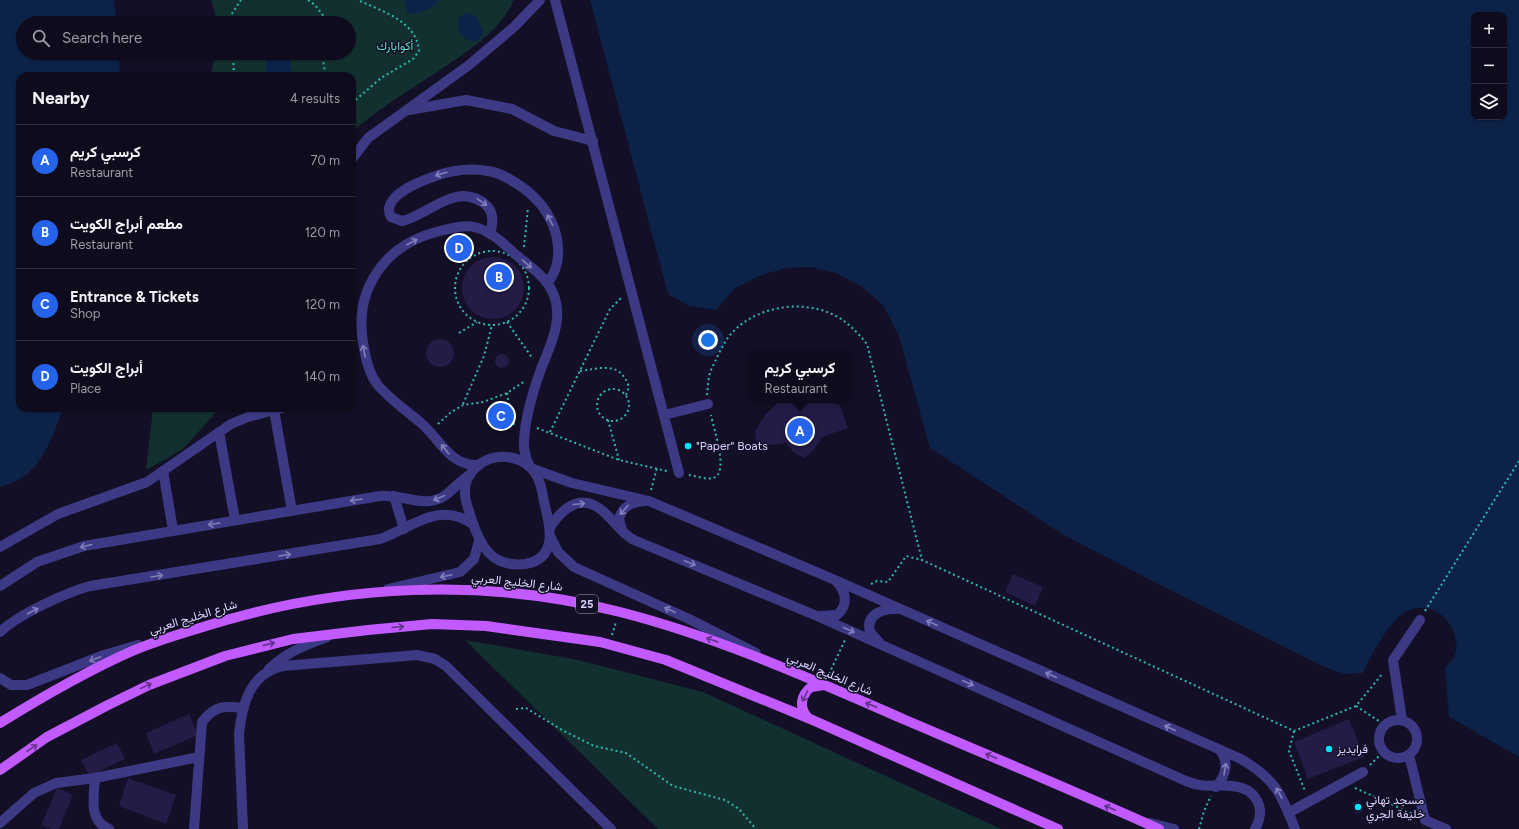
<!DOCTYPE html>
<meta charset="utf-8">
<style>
body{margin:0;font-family:Figtree,Vazirmatn,sans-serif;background:#171425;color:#f1f3f6}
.controls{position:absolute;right:12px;top:12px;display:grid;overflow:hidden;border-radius:8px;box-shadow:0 1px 3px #0004}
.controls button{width:36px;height:36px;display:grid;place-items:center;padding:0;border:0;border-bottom:1px solid #2e2b3b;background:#0e0b1c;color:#f1f3f6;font:20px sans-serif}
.you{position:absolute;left:708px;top:340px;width:14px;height:14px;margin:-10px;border:3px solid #fff;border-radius:50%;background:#1a73e8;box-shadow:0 0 0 6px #1a73e833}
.badge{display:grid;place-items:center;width:26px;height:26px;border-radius:50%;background:#2563eb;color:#fff;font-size:13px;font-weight:700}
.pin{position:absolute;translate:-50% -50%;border:2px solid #fff;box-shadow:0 1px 4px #0006}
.popup{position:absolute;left:750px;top:351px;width:100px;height:52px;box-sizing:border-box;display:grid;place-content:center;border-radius:8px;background:#0e0b1c;filter:drop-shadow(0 1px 3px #0005);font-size:13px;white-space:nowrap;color:#9b9ba3}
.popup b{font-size:15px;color:#f1f3f6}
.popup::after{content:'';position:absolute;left:50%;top:100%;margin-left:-8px;border:8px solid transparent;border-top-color:#0e0b1c}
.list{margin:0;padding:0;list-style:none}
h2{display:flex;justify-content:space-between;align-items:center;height:52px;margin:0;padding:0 16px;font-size:17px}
h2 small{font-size:13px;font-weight:400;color:#9b9ba3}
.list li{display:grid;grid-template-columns:26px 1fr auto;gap:12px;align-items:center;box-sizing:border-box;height:72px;padding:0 16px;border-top:1px solid #2e2b3b}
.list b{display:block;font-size:15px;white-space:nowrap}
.list p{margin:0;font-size:13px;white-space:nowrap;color:#9b9ba3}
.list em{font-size:13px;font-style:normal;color:#9b9ba3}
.icon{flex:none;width:22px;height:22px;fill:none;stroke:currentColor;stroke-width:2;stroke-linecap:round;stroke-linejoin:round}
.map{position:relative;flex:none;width:1519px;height:829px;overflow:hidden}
.search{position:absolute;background:#0e0b1c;box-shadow:0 1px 3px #0004;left:16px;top:16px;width:340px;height:44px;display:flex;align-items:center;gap:10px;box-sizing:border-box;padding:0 14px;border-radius:22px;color:#9b9ba3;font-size:15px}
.panel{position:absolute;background:#0e0b1c;box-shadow:0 1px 3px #0004;left:16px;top:72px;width:340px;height:340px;border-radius:12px}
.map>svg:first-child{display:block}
.green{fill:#12302f}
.water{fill:#0c2248;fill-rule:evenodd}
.building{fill:#241b47}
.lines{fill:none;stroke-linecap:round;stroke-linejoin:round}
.path{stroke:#2fb8b0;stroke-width:2;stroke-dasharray:2 3;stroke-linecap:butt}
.minor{stroke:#3d3a85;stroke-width:10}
.major{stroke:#c25bff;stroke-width:10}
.oneway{stroke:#837fbc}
.oneway2{stroke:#623188}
.poi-dot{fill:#00e5ff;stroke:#130f26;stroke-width:1.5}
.labels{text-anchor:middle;stroke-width:3;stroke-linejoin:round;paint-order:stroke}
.shield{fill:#130f26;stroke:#9e99be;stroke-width:1}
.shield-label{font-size:11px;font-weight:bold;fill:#d9d4ff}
.park-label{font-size:12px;fill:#5fe0c0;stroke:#130f26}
.poi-label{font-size:12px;fill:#d9d4ff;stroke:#130f26;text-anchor:start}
.street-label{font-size:12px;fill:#d9d4ff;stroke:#130f26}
</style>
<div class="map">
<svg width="1519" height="829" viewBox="0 0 1519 829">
<rect width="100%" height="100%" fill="#130f26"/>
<!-- green -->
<g class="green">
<path d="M211 0H514C498 34 466 52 437 72 408 91 378 109 352 132V76H211L215 53H349V23H216L215 13Z"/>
<path d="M153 408H220L182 450 146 470Z"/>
<path d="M465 640 578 660 703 692 1001 829H658Z"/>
</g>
<!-- water -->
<g class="water">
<path d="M0 0H114L117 23H23V53H119L120 76H20V408H63C54 434 44 464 20 479 14 483 6 485 0 487Z"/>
<path d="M404 0H439C431 9 421 14 408 14Z"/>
<path d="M590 0H1519V757L1449 717 1445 668C1447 665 1451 662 1453 659 1456 654 1457 647 1456 641 1452 615 1426 598 1402 614 1389 623 1369 658 1363 673L1344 674 1322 666 1158 584 1062 534 930 448 899 336 883 305 862 287 836 273 811 267 785 268 759 276 734 289 716 310 689 306 668 294ZM1474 15H1504V117H1474Z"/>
<path d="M468 13 477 17 483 30 482 36 477 41C463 43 454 30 460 17Z"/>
<path d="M266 53H289L292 76H266Z"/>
</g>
<!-- building -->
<g class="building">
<circle cx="493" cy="288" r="31"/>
<circle cx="440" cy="353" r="14"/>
<circle cx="502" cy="361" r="7"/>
<path d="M780 400H831L840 406 848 428 822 437 814 450 804 458 794 453 786 443 757 447 755 432 765 415Z"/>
<path d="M497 409 508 412 505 423 494 421Z"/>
<path d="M1013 574 1043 587 1035 606 1005 592Z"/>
<path d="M189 714 198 735 154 754 146 733Z"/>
<path d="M1349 719 1364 757 1308 779 1294 742Z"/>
<path d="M117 743 125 759 89 776 81 760Z"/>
<path d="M128 778 176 795 166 824 119 806Z"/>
<path d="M57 788 73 795 59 829H51L41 825Z"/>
<path d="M1360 800 1363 811 1356 814 1352 803Z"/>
</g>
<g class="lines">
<!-- path -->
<g class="path">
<path d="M308 0 315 5 329 23"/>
<path d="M230 23 229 18 241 0"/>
<path d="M233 53 234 76"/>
<path d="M326 53 323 61 326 76"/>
<path d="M352 103 381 78 413 59 419 51C417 21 381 11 358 0"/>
<path d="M524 247 528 208"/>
<circle cx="492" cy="288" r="37"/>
<path d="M507 322 533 359"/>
<path d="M459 333 477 322"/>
<path d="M580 371C602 368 620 361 629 387L626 395"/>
<circle cx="613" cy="405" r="16"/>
<path d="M507 393 510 412 509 424H515"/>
<path d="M707 395C708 387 708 377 711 370 715 361 724 342 730 335 754 307 799 299 832 314 847 321 857 332 867 344L922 560"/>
<path d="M463 404 484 356 492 325"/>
<path d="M608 420 619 460"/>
<path d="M438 424 450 413 463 405 483 402 507 393 525 381"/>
<path d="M537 428 619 460 667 471"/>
<path d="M550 432 610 309 621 298"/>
<path d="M689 475C696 476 707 480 713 478 730 474 713 427 711 415"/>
<path d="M651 490 657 468"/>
<path d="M871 584 877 581 888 582 906 556 922 560 1294 731 1356 706 1383 673"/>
<path d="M1425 611 1519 461"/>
<path d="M612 635 616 622"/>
<path d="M829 674 845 640"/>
<path d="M1356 706 1385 725"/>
<path d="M516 709 526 708 562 730 594 746 626 753 673 786 725 800 739 809 756 829"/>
<path d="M1294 731 1289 751 1305 791"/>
<path d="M1370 765 1384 751"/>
<path d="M1355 788 1413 814"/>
<path d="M1199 829 1204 811 1211 796"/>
</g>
<!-- minor -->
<g class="minor">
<path d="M555 0 679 473"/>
<path d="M409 110 466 100 512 109 554 131 593 141"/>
<path d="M352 159 368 138 469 65 514 27 540 0"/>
<path d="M490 234C493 224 494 212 486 205 457 180 429 215 402 221L391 217C377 193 439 173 455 171 466 169 477 169 488 171 502 173 515 182 526 190 540 201 551 216 556 234 560 251 559 270 547 283"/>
<path d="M274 410 292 511"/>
<path d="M664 415 708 404"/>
<path d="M219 432 235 520"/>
<path d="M498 457C510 456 522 459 531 468 540 477 542 490 544 502 550 524 559 559 525 564 491 568 480 545 471 518 469 509 464 500 465 491 465 473 481 459 498 457Z"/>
<path d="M479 465C449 466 441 440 421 423 407 411 389 399 377 384 369 374 366 360 364 348 352 291 384 244 440 231 452 228 466 224 478 228 493 233 504 244 515 254 528 265 544 275 552 291 565 317 551 344 541 369 533 390 523 425 524 448 525 454 527 461 530 467"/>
<path d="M533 469 572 483 649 501 835 580 1241 759C1275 779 1281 793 1295 829"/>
<path d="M163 471 173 530"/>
<path d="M394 496 404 529"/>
<path d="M550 527C564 506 583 492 605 513 615 522 622 534 634 540L817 616 1186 781C1206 789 1213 784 1232 786 1256 788 1267 808 1255 829"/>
<path d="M622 530 619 519C622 506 632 502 645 501"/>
<path d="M550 536 558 552 574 567 689 619 756 653"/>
<path d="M0 547 58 514 147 482 231 424 248 417 282 408"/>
<path d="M0 586 37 562 84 546 380 496C400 494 422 507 441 498 452 492 459 481 470 475"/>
<path d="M388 589 460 572 474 559 479 541"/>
<path d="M821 616 837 615C849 605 846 591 836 581"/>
<path d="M0 632C19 614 65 593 90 586L380 539C413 527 440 500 474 525"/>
<path d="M879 642 870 632C865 615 883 608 896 609"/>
<path d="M269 669C287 652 305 645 327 637"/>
<path d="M0 678 11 685H27L104 655 138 645"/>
<path d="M1402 720 1393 660 1420 620"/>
<circle cx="1398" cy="739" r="19"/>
<path d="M1409 755 1425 820 1446 829"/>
<path d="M1216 787C1225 777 1230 762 1220 750"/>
<path d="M1288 813 1363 772"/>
<path d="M0 823 34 793 56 783 95 778"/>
<path d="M1150 823 1174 829"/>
<path d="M109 829C88 821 94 796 95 778L199 757"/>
<path d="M194 829 202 722C215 705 224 706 244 708"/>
<path d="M243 829 239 734C242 704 250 673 283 666L417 655 435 659 446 666 611 829"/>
</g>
<!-- major -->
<g class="major">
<path d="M808 718C799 708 800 696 811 687L824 685"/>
<path d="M0 723C42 697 85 672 130 652 155 641 180 634 206 626 340 584 484 577 620 612 718 637 811 679 903 719 988 755 1074 791 1159 829"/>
<path d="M0 770 47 737 108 705 149 685 225 656 293 639 368 630 432 624 486 626 600 642 666 660 808 718 1058 829"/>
</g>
</g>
<!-- one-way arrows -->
<defs><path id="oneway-shaft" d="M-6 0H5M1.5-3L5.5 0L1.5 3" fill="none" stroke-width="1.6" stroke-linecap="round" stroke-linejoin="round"/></defs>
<g class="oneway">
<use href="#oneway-shaft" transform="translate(441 174) rotate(164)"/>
<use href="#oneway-shaft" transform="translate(482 202) rotate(35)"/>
<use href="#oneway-shaft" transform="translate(550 220) rotate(-117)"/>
<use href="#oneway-shaft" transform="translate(412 242) rotate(-27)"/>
<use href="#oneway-shaft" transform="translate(527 264) rotate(41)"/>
<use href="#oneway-shaft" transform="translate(364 351) rotate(-102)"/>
<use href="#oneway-shaft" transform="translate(445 449) rotate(-129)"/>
<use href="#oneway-shaft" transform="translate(439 498) rotate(156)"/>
<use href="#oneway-shaft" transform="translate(356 500) rotate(171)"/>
<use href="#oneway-shaft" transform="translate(579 504) rotate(-5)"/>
<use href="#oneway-shaft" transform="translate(624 510) rotate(131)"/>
<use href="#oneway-shaft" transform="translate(214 524) rotate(171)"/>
<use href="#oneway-shaft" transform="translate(86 546) rotate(166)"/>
<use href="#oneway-shaft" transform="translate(285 555) rotate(-9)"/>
<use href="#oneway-shaft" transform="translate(690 563) rotate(22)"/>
<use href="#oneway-shaft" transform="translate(157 576) rotate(-9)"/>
<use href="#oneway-shaft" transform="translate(446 576) rotate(168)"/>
<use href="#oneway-shaft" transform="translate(670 610) rotate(-156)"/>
<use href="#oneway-shaft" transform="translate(33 611) rotate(-28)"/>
<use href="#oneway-shaft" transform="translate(932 623) rotate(-156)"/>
<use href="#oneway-shaft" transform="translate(849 630) rotate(24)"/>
<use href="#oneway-shaft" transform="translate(95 659) rotate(158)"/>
<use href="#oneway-shaft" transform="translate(1051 675) rotate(-156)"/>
<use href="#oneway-shaft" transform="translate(968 683) rotate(24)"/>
<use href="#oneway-shaft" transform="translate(1170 728) rotate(-156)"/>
<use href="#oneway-shaft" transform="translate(1225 769) rotate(-80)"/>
<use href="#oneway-shaft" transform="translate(1279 793) rotate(-119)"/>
</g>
<g class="oneway2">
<use href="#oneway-shaft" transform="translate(398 627) rotate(-5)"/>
<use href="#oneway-shaft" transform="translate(712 640) rotate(-160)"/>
<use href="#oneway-shaft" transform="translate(269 644) rotate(-13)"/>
<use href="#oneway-shaft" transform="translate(146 686) rotate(-25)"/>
<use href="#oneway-shaft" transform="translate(805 696) rotate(116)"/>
<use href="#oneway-shaft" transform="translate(871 705) rotate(-157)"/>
<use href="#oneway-shaft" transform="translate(32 748) rotate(-34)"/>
<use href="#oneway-shaft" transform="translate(991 756) rotate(-157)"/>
<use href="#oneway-shaft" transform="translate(1110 808) rotate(-157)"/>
</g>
<!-- markers -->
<g class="poi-dot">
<circle cx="688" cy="446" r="4"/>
<circle cx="1329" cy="749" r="4"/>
<circle cx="1358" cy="807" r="4"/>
</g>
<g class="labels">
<!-- shield labels -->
<rect class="shield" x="576" y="595" width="22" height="18" rx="3"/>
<g class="shield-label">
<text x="587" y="608">25</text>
</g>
<!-- park labels -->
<g class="park-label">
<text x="395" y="50">أكوابارك</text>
</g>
<!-- poi labels -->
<g class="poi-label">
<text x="696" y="450">"Paper" Boats</text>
<text x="1337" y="753">فرايديز</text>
<text x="1366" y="804">مسجد تهاني<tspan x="1366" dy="14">خليفة الجري</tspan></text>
</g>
<!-- street labels -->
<g class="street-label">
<text transform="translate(517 582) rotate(6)" y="4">شارع الخليج العربي</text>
<text transform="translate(193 617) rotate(-17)" y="4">شارع الخليج العربي</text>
<text transform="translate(830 674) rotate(23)" y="4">شارع الخليج العربي</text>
</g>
</g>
</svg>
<div class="controls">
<button>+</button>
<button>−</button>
<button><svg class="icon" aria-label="layers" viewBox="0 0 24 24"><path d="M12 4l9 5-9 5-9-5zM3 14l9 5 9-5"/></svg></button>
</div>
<div class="you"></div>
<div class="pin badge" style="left:800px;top:431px">A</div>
<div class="popup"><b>كرسبي كريم</b>Restaurant</div>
<div class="pin badge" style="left:499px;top:277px">B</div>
<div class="pin badge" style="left:501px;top:416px">C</div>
<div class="pin badge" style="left:459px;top:248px">D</div>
<div class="search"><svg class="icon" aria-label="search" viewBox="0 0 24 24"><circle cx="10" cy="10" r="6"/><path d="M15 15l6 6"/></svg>Search here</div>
<section class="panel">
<h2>Nearby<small>4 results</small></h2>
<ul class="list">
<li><span class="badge">A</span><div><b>كرسبي كريم</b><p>Restaurant</p></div><em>70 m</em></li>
<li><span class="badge">B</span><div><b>مطعم أبراج الكويت</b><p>Restaurant</p></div><em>120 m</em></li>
<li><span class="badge">C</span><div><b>Entrance &amp; Tickets</b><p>Shop</p></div><em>120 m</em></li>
<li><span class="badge">D</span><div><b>أبراج الكويت</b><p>Place</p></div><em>140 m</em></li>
</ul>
</section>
</div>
